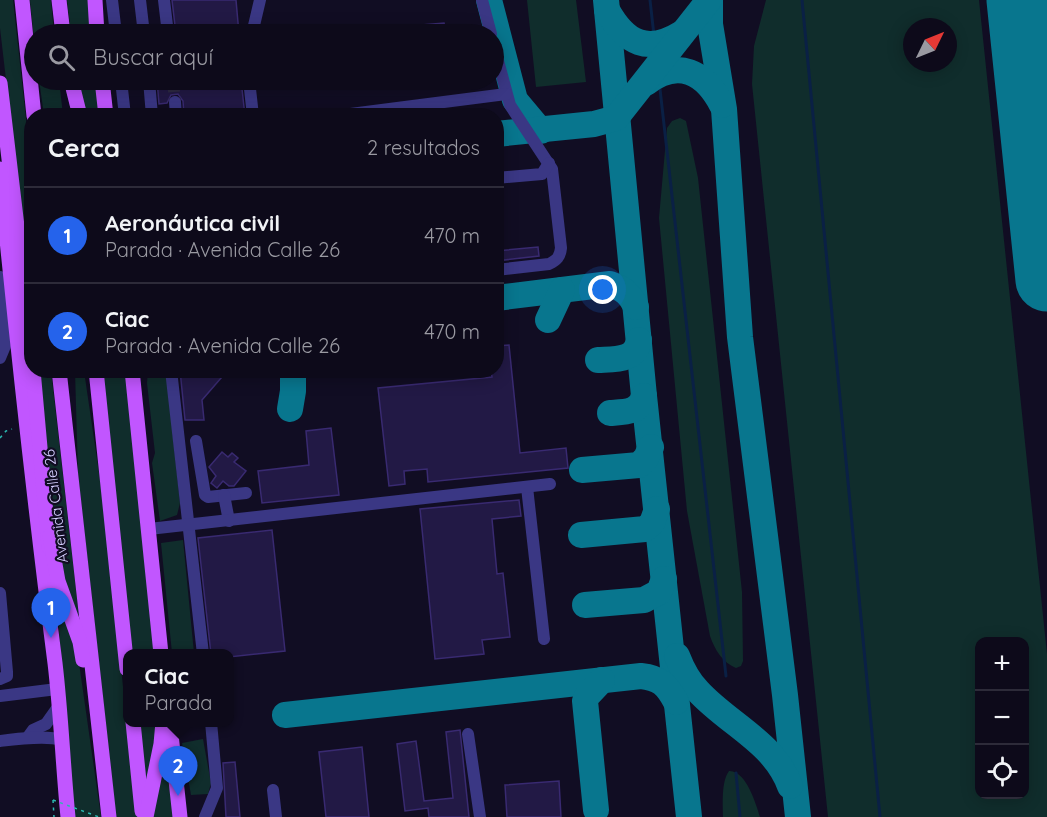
<!DOCTYPE html>
<html lang="es">
<meta charset="utf-8">
<style>
body{margin:0;font-family:Quicksand,sans-serif;background:#1b1827;color:#f1f3f6}
.controls{position:absolute;right:18px;bottom:18px;display:grid;overflow:hidden;border-radius:12px;box-shadow:0 3px 15px #0003}
.controls button{width:54px;height:54px;display:grid;place-items:center;padding:0;border:0;border-bottom:2px solid #2d2b39;background:#0d0a1a;color:#f1f3f6;font:30px sans-serif}
.compass{position:absolute;left:903px;top:18px;width:54px;height:54px;border-radius:50%;background:#0d0a1a;box-shadow:0 3px 15px #0003;rotate:47deg}
.you{position:absolute;left:603px;top:290px;width:21px;height:21px;margin:-15px;border:4px solid #fff;border-radius:50%;background:#1a73e8;box-shadow:0 0 0 9px #1a73e833}
.badge{display:grid;place-items:center;width:39px;height:39px;border-radius:50%;background:#2563eb;color:#fff;font-size:20px;font-weight:700}
.pin{position:absolute;translate:-50% -50px;filter:drop-shadow(0 2px 3px #0008)}
.pin::after{content:'';position:absolute;top:32px;width:21px;height:18px;background:inherit;clip-path:polygon(0 0,100% 0,50% 100%)}
.popup{position:absolute;left:123px;top:649px;width:111px;height:78px;box-sizing:border-box;display:grid;place-content:center;border-radius:12px;background:#0d0a1a;filter:drop-shadow(0 2px 4px #0005);font-size:20px;white-space:nowrap;color:#9a9aa2}
.popup b{font-size:22px;color:#f1f3f6}
.popup::after{content:'';position:absolute;left:50%;top:100%;margin-left:-12px;border:12px solid transparent;border-top-color:#0d0a1a}
.list{margin:0;padding:0;list-style:none}
h2{display:flex;justify-content:space-between;align-items:center;height:78px;margin:0;padding:0 24px;font-size:26px}
h2 small{font-size:20px;font-weight:400;color:#9a9aa2}
.list li{display:grid;grid-template-columns:39px 1fr auto;gap:18px;align-items:center;box-sizing:border-box;height:96px;padding:0 24px;border-top:2px solid #2d2b39}
.list b{display:block;font-size:22px;white-space:nowrap}
.list p{margin:0;font-size:20px;white-space:nowrap;color:#9a9aa2}
.list em{font-size:20px;font-style:normal;color:#9a9aa2}
.icon{flex:none;width:33px;height:33px;fill:none;stroke:currentColor;stroke-width:2;stroke-linecap:round;stroke-linejoin:round}
.map{position:relative;flex:none;width:1047px;height:817px;overflow:hidden}
.search{position:absolute;background:#0d0a1a;box-shadow:0 3px 15px #0003;left:24px;top:24px;width:480px;height:66px;display:flex;align-items:center;gap:15px;box-sizing:border-box;padding:0 21px;border-radius:33px;color:#9a9aa2;font-size:22px}
.panel{position:absolute;background:#0d0a1a;box-shadow:0 3px 15px #0003;left:24px;top:108px;width:480px;height:270px;border-radius:24px}
.map>svg:first-child{display:block}
.green{fill:#102d2c;fill-rule:evenodd}
.lines{fill:none;stroke-linecap:round;stroke-linejoin:round}
.stream{stroke:#0a2045;stroke-width:3}
.taxiway{stroke:#08768e;stroke-width:26}
.runway{stroke:#08768e;stroke-width:63}
.building{fill:#221945;stroke:#392a71;stroke-width:1.5}
.minor-tunnel{stroke:#2e2a44;stroke-width:12;stroke-dasharray:12 6;stroke-linecap:butt}
.path{stroke:#2bb8b0;stroke-width:1.5;stroke-dasharray:3 4.5;stroke-linecap:butt}
.minor{stroke:#3a3784;stroke-width:12}
.major{stroke:#c156ff;stroke-width:15}
.path-bridge{stroke:#2bb8b0;stroke-width:1.5;stroke-dasharray:3 4.5;stroke-linecap:butt}
.labels{text-anchor:middle;stroke-width:4.5;stroke-linejoin:round;paint-order:stroke}
.street-label{font-size:15px;fill:#d5cfff;stroke:#110d23}
</style>
<div class="map">
<svg width="1047" height="817" viewBox="0 0 1047 817">
<rect width="100%" height="100%" fill="#110d23"/>
<!-- green -->
<g class="green">
<path d="M0 0H13L32 174 31 295 0 28Z"/>
<path d="M30 0H51L54 34H34V39Z"/>
<path d="M67 0H90L93 34H71Z"/>
<path d="M527 0H576L586 82 536 87Z"/>
<path d="M766 0H979L1047 654V817H828L752 84 754 46ZM912 27H948V63H912ZM980 642H1024V794H980Z"/>
<path d="M39 80H59L63 115H44Z"/>
<path d="M78 80H96L99 115H87Z"/>
<path d="M680 118 686 121 698 178 742 592 743 661 741 666 736 668C722 662 715 650 710 636L687 511 659 218 667 128 672 121Z"/>
<path d="M40 371H51L80 625 62 573 55 532Z"/>
<path d="M75 371H84L103 500 137 817H116L78 474Z"/>
<path d="M103 371H127L154 653H131Z"/>
<path d="M148 371H166L180 503 177 515 160 521 152 463 155 453 147 383Z"/>
<path d="M183 540 194 653H172L161 543Z"/>
<path d="M56 593 77 649 101 817H74Z"/>
<path d="M138 723H156L155 745 146 791Z"/>
<path d="M203 739 211 783 208 794 191 795 182 743Z"/>
<path d="M168 742 174 817H151Z"/>
<path d="M729 771C746 770 756 804 760 817H723C723 804 721 782 729 771Z"/>
</g>
<g class="lines">
<!-- stream -->
<g class="stream">
<path d="M650 0 726 676"/>
<path d="M802 0 880 817"/>
<path d="M736 773 740 817"/>
</g>
<!-- taxiway -->
<g class="taxiway">
<path d="M489 0 515 100 541 131"/>
<path d="M606 0 644 396 689 817"/>
<path d="M710 0V24L724 109 740 337 785 695 798 817"/>
<path d="M607 10C626 44 648 54 682 33"/>
<path d="M646 83C678 58 705 72 722 105"/>
<path d="M496 134 594 124 616 118 709 0"/>
<path d="M496 298 610 284C624 289 630 294 636 307"/>
<path d="M548 320 562 290"/>
<path d="M598 360C615 359 636 361 639 340"/>
<path d="M290 409 293 391V370"/>
<path d="M610 413C624 412 640 413 644 396"/>
<path d="M582 470 639 465 646 458 651 447"/>
<path d="M581 535 645 529 652 523 657 509"/>
<path d="M585 605 644 600 659 592 664 579"/>
<path d="M677 656C682 669 688 681 698 691 728 724 774 742 790 786"/>
<path d="M285 715 641 676C660 678 667 685 676 702"/>
<path d="M596 810 585 701 587 696 602 680"/>
</g>
<!-- runway -->
<path class="runway" d="M1018 0 1047 280"/>
</g>
<!-- building -->
<g class="building">
<path d="M172 0H236L239 34H176Z"/>
<path d="M444 23 446 33 374 34V29Z"/>
<path d="M157 80H241L245 116H184L183 101 178 94 171 95 167 103 159 104Z"/>
<path d="M538 247 539 256 496 261V251Z"/>
<path d="M509 345 520 453 566 448 568 468 428 482 427 469 404 471 405 484 389 486 378 388 492 377 491 370H496V346Z"/>
<path d="M180 370H228L202 400 204 420H185Z"/>
<path d="M331 428 339 495 262 503 258 471 309 465 306 431Z"/>
<path d="M222 452 228 457 232 453 238 458 234 462 246 471 234 486H229L223 481 217 488 211 483 216 476 209 467Z"/>
<path d="M519 500 521 516 492 519 497 574 503 573 510 637 482 640 484 654 435 659 420 509Z"/>
<path d="M272 530 285 651 229 657V654H211L198 538Z"/>
<path d="M460 730 469 817H429L428 808 405 811 397 744 416 741 424 801 453 798 446 732Z"/>
<path d="M362 747 369 817H326L319 752Z"/>
<path d="M235 762 240 817H226L223 763Z"/>
<path d="M559 781 561 817H507L505 785Z"/>
</g>
<g class="lines">
<!-- minor-tunnel -->
<path class="minor-tunnel" d="M173 80 175 102"/>
<!-- path -->
<g class="path">
<path d="M0 438 6 431 12 429"/>
<path d="M53 800 54 817"/>
</g>
<!-- minor -->
<g class="minor">
<path d="M112 0 116 34"/>
<path d="M140 0 144 34"/>
<path d="M164 0 168 34"/>
<path d="M482 0 491 34"/>
<path d="M252 34 260 0"/>
<path d="M494 46 510 105 552 169 561 248C560 257 557 260 549 264L496 270"/>
<path d="M121 80 125 116"/>
<path d="M149 80 152 116"/>
<path d="M249 80 253 116"/>
<path d="M175 102 176 116"/>
<path d="M335 116 506 94"/>
<path d="M496 178 542 174 549 163"/>
<path d="M0 277 5 346 0 358"/>
<path d="M171 370 203 654"/>
<path d="M196 441 205 495 208 497 246 493"/>
<path d="M527 487 544 639"/>
<path d="M224 495 229 521"/>
<path d="M149 529 550 484"/>
<path d="M0 593 7 672V676L0 679"/>
<path d="M0 696 57 689"/>
<path d="M468 734 480 817"/>
<path d="M28 737 33 730 46 724 58 707"/>
<path d="M0 741C16 739 47 735 61 740"/>
<path d="M273 790 276 817"/>
<path d="M205 817 217 788 211 722"/>
</g>
<!-- major -->
<g class="major">
<path d="M22 0 34 116"/>
<path d="M59 0 63 34"/>
<path d="M95 0 97 34"/>
<path d="M71 80 80 116"/>
<path d="M102 80 106 116"/>
<path d="M0 83 32 353"/>
<path d="M0 169C16 334 34 499 55 663 61 714 63 766 68 817"/>
<path d="M33 370 49 547"/>
<path d="M59 370 109 817"/>
<path d="M96 370 127 669"/>
<path d="M132 370 161 654"/>
<path d="M50 536 58 581 80 642 83 660"/>
<path d="M133 722 142 811"/>
<path d="M170 725 180 817"/>
<path d="M146 817 161 744 163 722"/>
</g>
<!-- path-bridge -->
<path class="path-bridge" d="M53 800 99 817"/>
</g>
<g class="labels">
<!-- street labels -->
<g class="street-label">
<text transform="translate(56 506) rotate(-97)" y="5">Avenida Calle 26</text>
</g>
</g>
</svg>
<div class="controls">
<button>+</button>
<button>−</button>
<button><svg class="icon" aria-label="locate" viewBox="0 0 24 24"><circle cx="12" cy="12" r="6"/><path d="M12 2v4M12 18v4M2 12h4M18 12h4"/></svg></button>
</div>
<svg class="compass" viewBox="-18 -18 36 36"><path d="M0-13l5 13h-10z" fill="#e53935"/><path d="M0 13l5-13h-10z" fill="#9a9aa2"/></svg>
<div class="you"></div>
<div class="pin badge" style="left:51px;top:638px">1</div>
<div class="pin badge" style="left:178px;top:796px">2</div>
<div class="popup"><b>Ciac</b>Parada</div>
<div class="search"><svg class="icon" aria-label="search" viewBox="0 0 24 24"><circle cx="10" cy="10" r="6"/><path d="M15 15l6 6"/></svg>Buscar aquí</div>
<section class="panel">
<h2>Cerca<small>2 resultados</small></h2>
<ul class="list">
<li><span class="badge">1</span><div><b>Aeronáutica civil</b><p>Parada · Avenida Calle 26</p></div><em>470 m</em></li>
<li><span class="badge">2</span><div><b>Ciac</b><p>Parada · Avenida Calle 26</p></div><em>470 m</em></li>
</ul>
</section>
</div>
